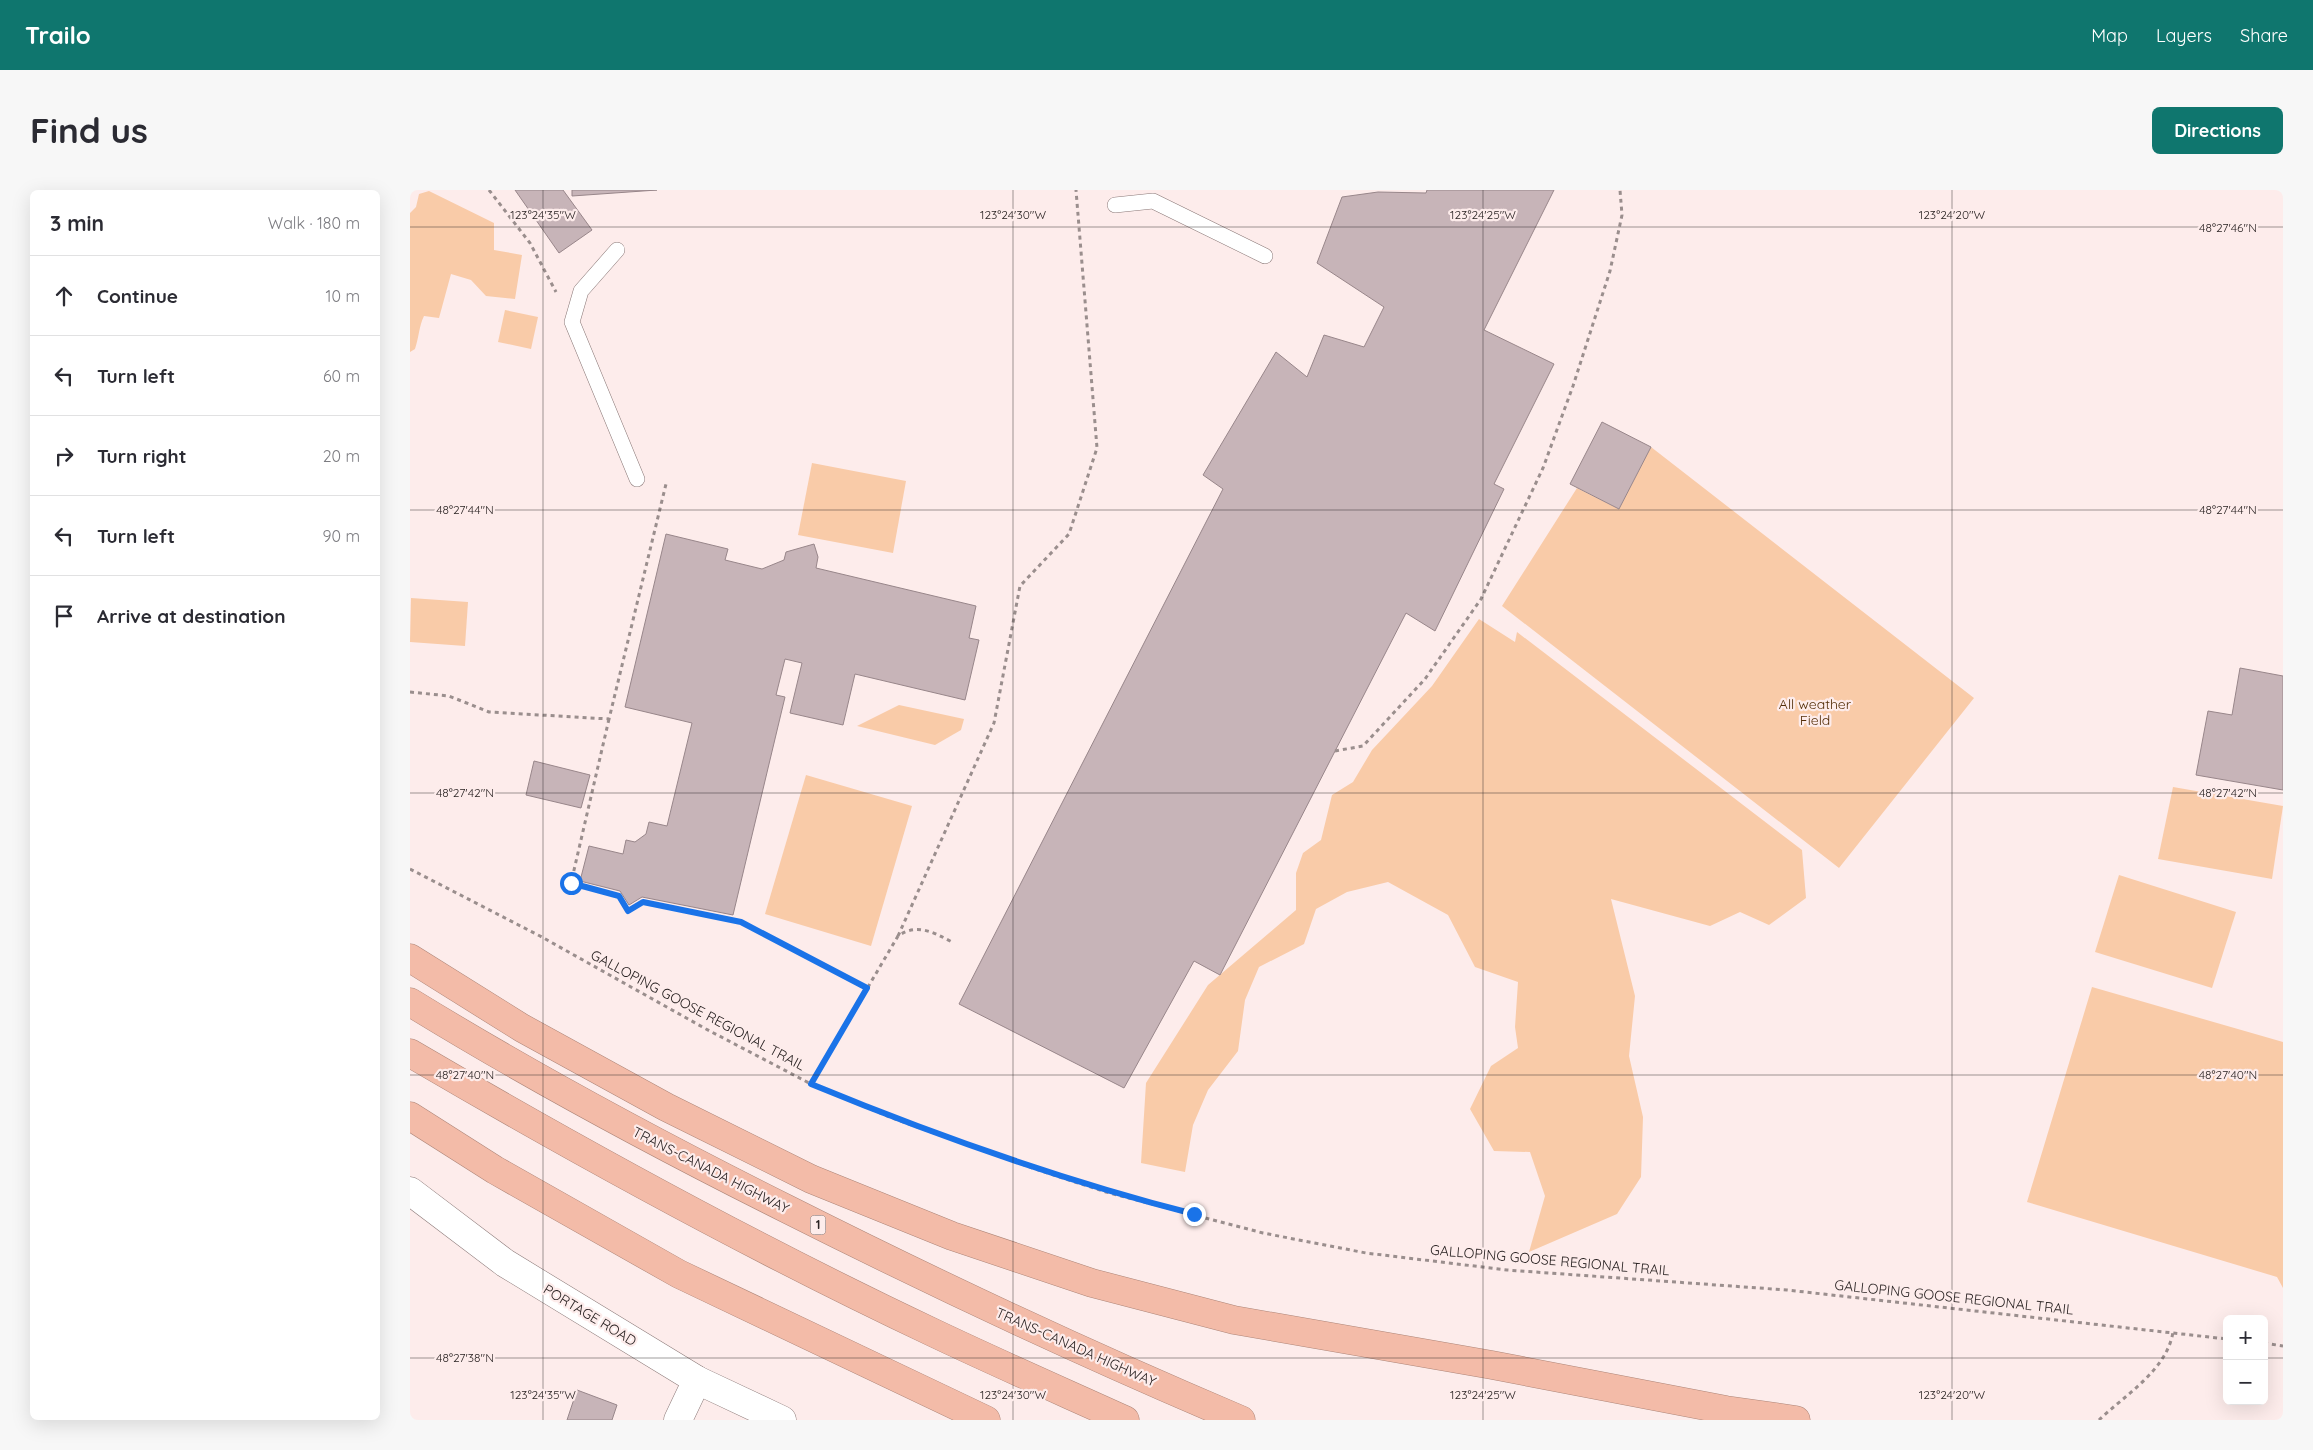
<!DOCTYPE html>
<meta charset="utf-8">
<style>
body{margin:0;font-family:Quicksand,sans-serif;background:#f7f7f7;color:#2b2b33}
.controls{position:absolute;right:15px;bottom:15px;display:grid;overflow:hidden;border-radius:8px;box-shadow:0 5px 20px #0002}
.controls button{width:45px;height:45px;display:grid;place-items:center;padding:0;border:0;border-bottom:1px solid #e1e1e2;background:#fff;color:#2b2b33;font:25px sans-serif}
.stop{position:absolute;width:15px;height:15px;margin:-11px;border:4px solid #1a73e8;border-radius:50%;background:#fff}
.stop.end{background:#1a73e8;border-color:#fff;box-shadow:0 1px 5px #0008}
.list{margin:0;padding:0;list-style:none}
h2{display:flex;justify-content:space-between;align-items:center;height:65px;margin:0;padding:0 20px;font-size:21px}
h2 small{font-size:16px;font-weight:400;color:#7c7c81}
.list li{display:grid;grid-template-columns:32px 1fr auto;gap:15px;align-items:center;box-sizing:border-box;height:80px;padding:0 20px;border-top:1px solid #e1e1e2}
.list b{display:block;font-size:19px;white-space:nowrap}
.list em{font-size:16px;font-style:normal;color:#7c7c81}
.icon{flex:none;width:28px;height:28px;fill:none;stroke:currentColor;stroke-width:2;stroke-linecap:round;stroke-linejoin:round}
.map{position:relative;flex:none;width:1873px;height:1230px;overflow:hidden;border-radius:8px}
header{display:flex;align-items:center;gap:30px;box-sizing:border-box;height:70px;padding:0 25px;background:#0f766e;color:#fff}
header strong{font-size:24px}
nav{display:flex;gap:28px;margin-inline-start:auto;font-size:18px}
.intro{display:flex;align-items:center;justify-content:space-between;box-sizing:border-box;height:120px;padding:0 30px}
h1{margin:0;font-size:35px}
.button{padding:12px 22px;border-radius:8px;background:#0f766e;color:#fff;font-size:18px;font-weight:700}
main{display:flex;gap:30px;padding:0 30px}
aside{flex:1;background:#fff;border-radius:8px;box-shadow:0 5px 20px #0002}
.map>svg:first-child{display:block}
.green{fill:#f9cba8}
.building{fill:#c7b4b8;stroke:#98868a}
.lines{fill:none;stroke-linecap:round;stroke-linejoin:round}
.service-casing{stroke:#8a7877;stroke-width:16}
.minor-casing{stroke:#8a7877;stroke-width:29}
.motorway-casing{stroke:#ad8679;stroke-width:29}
.path{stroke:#9a8e8d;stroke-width:3;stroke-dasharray:4 4;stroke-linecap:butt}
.service{stroke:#fff;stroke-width:15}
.minor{stroke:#fff;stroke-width:28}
.motorway{stroke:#f3bba8;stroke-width:28}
.route{stroke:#1a73e8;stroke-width:6}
.ticks{fill:none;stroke:#2a2323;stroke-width:1;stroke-opacity:0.45}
.labels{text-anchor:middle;stroke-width:4.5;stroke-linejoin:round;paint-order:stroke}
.shield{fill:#fdeceb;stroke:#695f5f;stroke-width:1}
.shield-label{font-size:12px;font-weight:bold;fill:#2a2323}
.park-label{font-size:14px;fill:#542e08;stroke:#fdeceb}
.street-label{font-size:14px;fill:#2a2323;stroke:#fdeceb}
.ticks-label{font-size:12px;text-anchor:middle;fill:#2a2323;stroke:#fdeceb;stroke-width:4.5;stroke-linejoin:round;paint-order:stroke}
</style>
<header>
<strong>Trailo</strong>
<nav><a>Map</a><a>Layers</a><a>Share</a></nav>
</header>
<div class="intro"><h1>Find us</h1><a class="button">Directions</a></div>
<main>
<aside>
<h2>3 min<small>Walk · 180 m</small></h2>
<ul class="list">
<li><svg class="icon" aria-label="ahead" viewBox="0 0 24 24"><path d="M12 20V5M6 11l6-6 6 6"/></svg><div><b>Continue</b></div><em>10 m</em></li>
<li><svg class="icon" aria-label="left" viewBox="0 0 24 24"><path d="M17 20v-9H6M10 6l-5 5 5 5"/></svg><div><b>Turn left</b></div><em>60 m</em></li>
<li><svg class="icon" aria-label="right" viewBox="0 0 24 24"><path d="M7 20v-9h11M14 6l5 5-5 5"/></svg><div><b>Turn right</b></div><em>20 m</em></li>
<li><svg class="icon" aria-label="left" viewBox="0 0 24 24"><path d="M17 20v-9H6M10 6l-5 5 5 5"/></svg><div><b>Turn left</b></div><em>90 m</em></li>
<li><svg class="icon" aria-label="arrive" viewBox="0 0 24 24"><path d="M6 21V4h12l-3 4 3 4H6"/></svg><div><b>Arrive at destination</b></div></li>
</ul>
</aside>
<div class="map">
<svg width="1873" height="1230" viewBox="0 0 1873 1230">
<rect width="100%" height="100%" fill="#fdeceb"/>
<!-- green -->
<g class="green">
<path d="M19 1 84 33V60L112 65 105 109 76 106 61 90 41 84 29 128 14 126C9 136 9 147 5 159L0 162V23L6 17 9 4Z"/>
<path d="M95 120 128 127 121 159 88 152Z"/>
<path d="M1241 257 1564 508 1429 678 1092 416 1167 298 1209 319Z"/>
<path d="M402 273 496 291 483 363 388 345Z"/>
<path d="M1 408 58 412 55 456 0 452Z"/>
<path d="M1069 429 1105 452 1107 442 1392 660 1396 708 1359 735 1330 722 1300 736 1201 709 1225 806 1219 866 1233 927 1231 987 1207 1024 1119 1062 1135 1006 1120 962 1084 961 1060 919 1081 876 1108 858 1105 837 1108 792 1065 777 1038 725 978 692 937 702 906 719 894 754 849 777 835 810 828 861 798 900 783 935 775 982 731 973 736 893 798 795 886 720V683L893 663 911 650 922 605 943 592 962 560 1022 496Z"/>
<path d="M489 515 554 529 551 540 525 555 447 536Z"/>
<path d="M396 585 502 616 461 756 355 724Z"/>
<path d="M1763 597 1873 616 1862 689 1748 669Z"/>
<path d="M1709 685 1826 722 1802 798 1685 762Z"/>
<path d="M1682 797 1873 852V1098L1867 1087 1617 1012Z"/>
</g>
<!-- building -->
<g class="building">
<path d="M105 0H153L182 40 149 63Z"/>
<path d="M162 0H247L162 6Z"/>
<path d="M1017 0H1144L1074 140 1144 174 1084 294 1094 299 1025 441 996 423 810 785 784 771 714 898 549 814 813 299 793 285 866 162 897 187 914 145 954 157 974 117 907 73 932 7 968 2 1016 3Z"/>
<path d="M1192 232 1241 257 1209 319 1160 294Z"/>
<path d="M256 344 318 359 315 370 352 379 374 370 376 362 404 354 408 367 406 378 566 416 559 448 569 450 555 510 445 484 433 535 380 523 392 473 375 469 366 505 375 507 323 725 232 707 219 715 210 701 170 691 179 656 213 664 216 650 225 652 236 644 239 632 257 636 282 533 215 517Z"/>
<path d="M1830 478 1873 486V600L1786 585 1798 521 1822 525Z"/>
<path d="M124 571 180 585 171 618 116 605Z"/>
<path d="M167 1200 207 1215 202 1230H157Z"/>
</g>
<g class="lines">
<!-- service casing -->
<g class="service-casing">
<g id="service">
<path d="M705 15 743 11 855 66"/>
<path d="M207 60 171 101 162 132 227 289"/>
</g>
</g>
<!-- minor casing -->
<g class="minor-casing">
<g id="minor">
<path d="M0 1001 95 1073 287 1190 372 1230"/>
<path d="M268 1230 287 1190"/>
</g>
</g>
<!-- motorway casing -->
<g class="motorway-casing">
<g id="motorway">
<path d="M0 768 112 838 256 917 401 989 542 1046 682 1093 824 1130 1082 1175 1316 1220 1386 1230"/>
<path d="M0 812C122 887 249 955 377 1019 526 1094 677 1165 831 1230"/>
<path d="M0 863C169 962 346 1059 524 1143 587 1173 651 1201 715 1230"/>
<path d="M0 926 85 980 269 1084 576 1230"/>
</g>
</g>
<!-- path -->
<g class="path">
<path d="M79 0 120 53 146 102"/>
<path d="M0 502 39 506 79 522 199 529 256 294"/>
<path d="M199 529 161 693 209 706 218 721 233 712 331 732 457 798"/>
<path d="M925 561 953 556 1015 489 1071 409 1133 278 1163 196 1200 81 1212 25 1210 0"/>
<path d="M0 679 130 746 296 839 401 894 482 928 631 981 696 1002 853 1043 956 1063 1097 1080 1377 1100 1817 1149"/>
<path d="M488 746 584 533 610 396 659 344 687 258 666 0"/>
<path d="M401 894 488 746C507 733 523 742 542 752"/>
<path d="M1854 1153 1873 1156"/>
<path d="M1689 1230C1715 1205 1757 1180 1763 1142"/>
</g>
<!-- service -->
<use href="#service" class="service"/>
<!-- minor -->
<use href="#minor" class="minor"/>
<!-- motorway -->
<use href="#motorway" class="motorway"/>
</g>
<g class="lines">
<!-- route -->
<path class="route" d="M161 693 209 706 218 721 233 712 331 732 457 798 401 894C527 946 651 990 784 1024"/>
</g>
<!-- ticks -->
<path class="ticks" d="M133 0V1230M603 0V1230M1073 0V1230M1542 0V1230M0 37H1873M0 320H1873M0 603H1873M0 885H1873M0 1168H1817M1854 1168H1873"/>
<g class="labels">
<!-- shield labels -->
<rect class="shield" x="400.5" y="1025.5" width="15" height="19" rx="4"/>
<g class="shield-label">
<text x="408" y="1039">1</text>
</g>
<!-- park labels -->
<g class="park-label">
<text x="1405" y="519">All weather<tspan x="1405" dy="16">Field</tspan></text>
</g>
<!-- street labels -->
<g class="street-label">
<text transform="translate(288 820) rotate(28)" y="5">GALLOPING GOOSE REGIONAL TRAIL</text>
<text transform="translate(301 980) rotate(27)" y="5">TRANS-CANADA HIGHWAY</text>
<text transform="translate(1140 1070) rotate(5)" y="5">GALLOPING GOOSE REGIONAL TRAIL</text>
<text transform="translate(1544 1107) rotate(6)" y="5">GALLOPING GOOSE REGIONAL TRAIL</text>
<text transform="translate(180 1125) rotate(31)" y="5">PORTAGE ROAD</text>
<text transform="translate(666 1157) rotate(24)" y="5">TRANS-CANADA HIGHWAY</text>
</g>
</g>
<g class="ticks-label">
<text x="133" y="29">123°24'35"W</text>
<text x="603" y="29">123°24'30"W</text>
<text x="1073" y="29">123°24'25"W</text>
<text x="1542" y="29">123°24'20"W</text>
<text x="1818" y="42">48°27'46"N</text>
<text x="55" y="324">48°27'44"N</text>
<text x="1818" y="324">48°27'44"N</text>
<text x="55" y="607">48°27'42"N</text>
<text x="1818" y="607">48°27'42"N</text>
<text x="55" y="889">48°27'40"N</text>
<text x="1818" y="889">48°27'40"N</text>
<text x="55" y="1172">48°27'38"N</text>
<text x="133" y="1209">123°24'35"W</text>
<text x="603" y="1209">123°24'30"W</text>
<text x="1073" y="1209">123°24'25"W</text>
<text x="1542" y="1209">123°24'20"W</text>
</g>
</svg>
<div class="controls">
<button>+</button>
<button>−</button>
</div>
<div class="stop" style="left:161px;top:693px"></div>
<div class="stop end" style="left:784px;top:1024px"></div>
</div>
</main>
